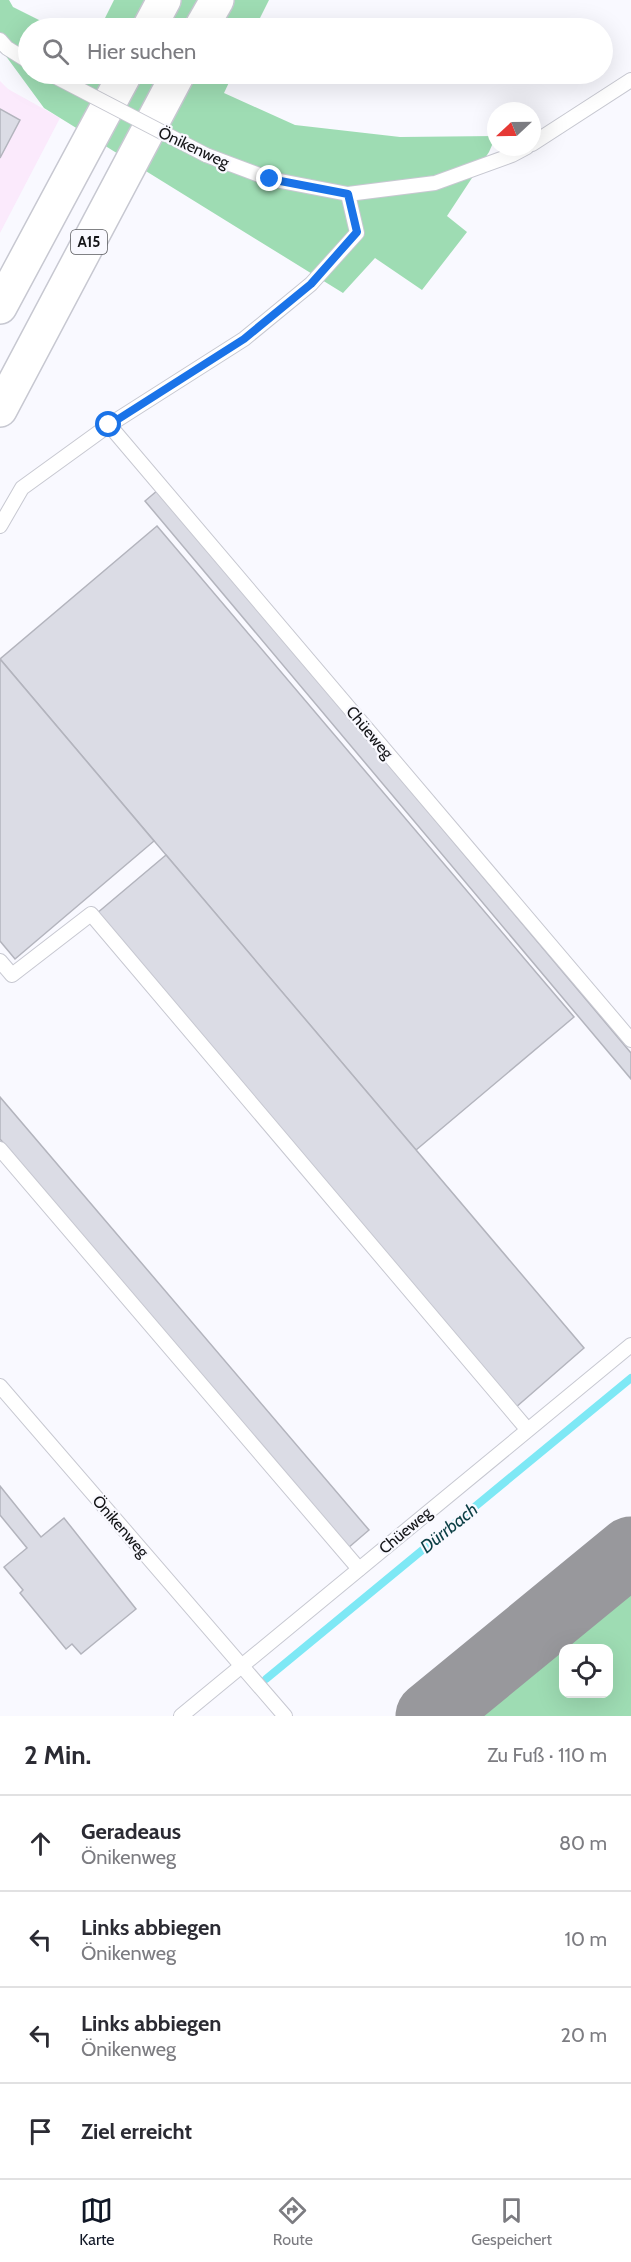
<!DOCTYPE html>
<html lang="de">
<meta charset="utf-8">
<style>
body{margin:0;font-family:Cabin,sans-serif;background:#f2f2f3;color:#2b2b33}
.controls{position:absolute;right:18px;bottom:18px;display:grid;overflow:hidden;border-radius:12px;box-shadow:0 6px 24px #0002}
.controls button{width:54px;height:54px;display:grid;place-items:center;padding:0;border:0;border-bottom:2px solid #e1e1e2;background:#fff;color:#2b2b33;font:30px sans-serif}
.compass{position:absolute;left:487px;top:102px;width:54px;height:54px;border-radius:50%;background:#fff;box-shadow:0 6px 24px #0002;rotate:248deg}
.stop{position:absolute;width:18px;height:18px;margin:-14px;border:4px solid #1a73e8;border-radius:50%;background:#fff}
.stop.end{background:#1a73e8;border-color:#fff;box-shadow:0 2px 6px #0008}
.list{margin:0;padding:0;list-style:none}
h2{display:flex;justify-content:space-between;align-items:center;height:78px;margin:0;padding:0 24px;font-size:26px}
h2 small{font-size:20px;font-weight:400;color:#7c7c81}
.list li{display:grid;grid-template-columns:39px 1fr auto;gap:18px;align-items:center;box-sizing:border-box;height:96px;padding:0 24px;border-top:2px solid #e1e1e2}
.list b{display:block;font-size:22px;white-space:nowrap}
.list p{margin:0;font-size:20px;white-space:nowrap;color:#7c7c81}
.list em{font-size:20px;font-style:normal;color:#7c7c81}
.icon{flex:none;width:33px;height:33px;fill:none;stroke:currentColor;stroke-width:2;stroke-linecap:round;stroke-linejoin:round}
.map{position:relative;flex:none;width:631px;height:1716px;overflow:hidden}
.search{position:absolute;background:#fff;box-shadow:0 6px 24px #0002;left:18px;right:18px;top:18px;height:66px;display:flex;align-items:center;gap:15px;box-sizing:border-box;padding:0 21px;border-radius:33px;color:#7c7c81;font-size:22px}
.sheet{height:462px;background:#fff}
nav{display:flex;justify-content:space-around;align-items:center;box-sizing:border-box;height:84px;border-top:2px solid #e1e1e2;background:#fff;font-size:16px;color:#7c7c81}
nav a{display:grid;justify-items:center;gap:3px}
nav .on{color:#111827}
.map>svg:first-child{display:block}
.industrial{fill:#fbeafc}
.green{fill:#9edcb3;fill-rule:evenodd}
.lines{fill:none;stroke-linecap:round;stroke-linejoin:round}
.stream{stroke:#7ee8f5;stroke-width:8}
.taxiway{stroke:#98989c;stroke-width:69}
.building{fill:#dbdce5;stroke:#b3b4bd;stroke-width:1.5}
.service-casing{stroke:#c7c8d1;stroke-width:16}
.motorway-casing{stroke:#c7c8d1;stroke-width:36}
.service{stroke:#fff;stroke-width:14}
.motorway{stroke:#fff;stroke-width:33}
.service-bridge-casing{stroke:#c7c8d1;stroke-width:16;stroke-linecap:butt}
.service-bridge{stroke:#fff;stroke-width:14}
.route{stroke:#1a73e8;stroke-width:8}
.labels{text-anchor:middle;stroke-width:4.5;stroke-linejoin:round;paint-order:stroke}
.shield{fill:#f9f9ff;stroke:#58595d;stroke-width:1.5}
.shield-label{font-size:15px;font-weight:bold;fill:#131417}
.street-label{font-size:16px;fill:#131417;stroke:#f9f9ff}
.water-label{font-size:18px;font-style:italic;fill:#0c3f45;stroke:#f9f9ff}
</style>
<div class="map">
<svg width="631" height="1716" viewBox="0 0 631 1716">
<rect width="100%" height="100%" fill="#f9f9ff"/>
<!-- industrial -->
<path class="industrial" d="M0 81 8 89 60 118 0 233Z"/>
<!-- green -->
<g class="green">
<path d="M0 0H9L13 7 55 28H28V74H233L224 93 295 125 400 137 496 136 489 152 447 216 467 232 422 290 375 258 343 293 44 108 0 48Z"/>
<path d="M114 0H269L255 28H100Z"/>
<path d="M631 1574V1716H459ZM608 1648V1694H564V1648Z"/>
</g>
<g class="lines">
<!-- stream -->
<path class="stream" d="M266 1679 631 1378"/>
<!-- taxiway -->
<path class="taxiway" d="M430 1716 631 1551"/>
</g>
<!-- building -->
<g class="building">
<path d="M0 109 20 120 0 158Z"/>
<path d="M158 490 631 1053V1079L145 501Z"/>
<path d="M157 526 574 1017 416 1150 0 659Z"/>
<path d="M0 659 154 841 15 959 0 941Z"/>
<path d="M166 855 584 1348 515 1408 96 914Z"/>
<path d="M0 1097 369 1530 348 1548 0 1139Z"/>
<path d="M0 1486 41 1537 64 1518 136 1609 81 1654 72 1644 66 1649 20 1593 23 1590 4 1567 27 1548 0 1515Z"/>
</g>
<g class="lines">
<!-- service casing -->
<g class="service-casing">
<g id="service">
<path d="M0 40 7 48 28 61"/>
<path d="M532 144 631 80"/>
<path d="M206 155 270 179 348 194 435 183 512 155 527 147"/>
<path d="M109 425 631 1040"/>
<path d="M0 526 22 488 109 425 244 339 311 284 357 233 348 194"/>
<path d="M0 961 12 975 91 914 527 1429"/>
<path d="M0 1149 359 1569"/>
<path d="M0 1386 285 1716"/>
<path d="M181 1716 631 1345"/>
</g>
</g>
<!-- motorway casing -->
<g class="motorway-casing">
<g id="motorway">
<path d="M149 28 164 0"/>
<path d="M201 28 217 0"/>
<path d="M0 307 125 74"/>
<path d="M0 410 178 74"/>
</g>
</g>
<!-- service -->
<use href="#service" class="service"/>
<!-- motorway -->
<use href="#motorway" class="motorway"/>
<!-- service-bridge casing -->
<g class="service-bridge-casing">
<path id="service-bridge" d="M54 76 206 155"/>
</g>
<!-- service-bridge -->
<use href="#service-bridge" class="service-bridge"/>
</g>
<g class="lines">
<!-- route -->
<path class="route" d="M109 425 244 339 311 284 357 232 348 194 270 179"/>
</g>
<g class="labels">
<!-- shield labels -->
<rect class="shield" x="71" y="230" width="36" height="24" rx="4.5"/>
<g class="shield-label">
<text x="89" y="247">A15</text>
</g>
<!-- street labels -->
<g class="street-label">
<text transform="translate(194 147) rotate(25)" y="6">Önikenweg</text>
<text transform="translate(370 732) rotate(50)" y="6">Chüeweg</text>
<text transform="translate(121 1526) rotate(49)" y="6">Önikenweg</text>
<text transform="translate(405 1530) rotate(-40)" y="6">Chüeweg</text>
</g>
<!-- water labels -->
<g class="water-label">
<text transform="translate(449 1528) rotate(-39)" y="6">Dürrbach</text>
</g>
</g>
</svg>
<div class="controls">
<button><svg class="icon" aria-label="locate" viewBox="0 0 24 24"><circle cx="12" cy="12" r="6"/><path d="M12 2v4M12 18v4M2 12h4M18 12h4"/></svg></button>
</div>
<svg class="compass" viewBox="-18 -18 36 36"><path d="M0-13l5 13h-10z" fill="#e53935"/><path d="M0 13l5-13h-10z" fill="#7c7c81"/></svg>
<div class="stop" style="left:109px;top:425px"></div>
<div class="stop end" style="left:270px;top:179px"></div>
<div class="search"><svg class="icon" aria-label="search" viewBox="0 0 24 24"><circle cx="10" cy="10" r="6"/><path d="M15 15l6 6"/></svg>Hier suchen</div>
</div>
<section class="sheet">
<h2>2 Min.<small>Zu Fuß · 110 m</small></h2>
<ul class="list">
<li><svg class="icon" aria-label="ahead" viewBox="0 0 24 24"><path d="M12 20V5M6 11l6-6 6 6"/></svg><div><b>Geradeaus</b><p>Önikenweg</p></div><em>80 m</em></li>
<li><svg class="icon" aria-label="left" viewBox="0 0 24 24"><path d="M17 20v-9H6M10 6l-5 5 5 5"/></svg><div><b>Links abbiegen</b><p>Önikenweg</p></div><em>10 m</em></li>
<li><svg class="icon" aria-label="left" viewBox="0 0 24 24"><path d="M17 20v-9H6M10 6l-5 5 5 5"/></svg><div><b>Links abbiegen</b><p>Önikenweg</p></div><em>20 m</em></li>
<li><svg class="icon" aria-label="arrive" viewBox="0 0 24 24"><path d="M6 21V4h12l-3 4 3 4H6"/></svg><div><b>Ziel erreicht</b></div></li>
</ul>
</section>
<nav>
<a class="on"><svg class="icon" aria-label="map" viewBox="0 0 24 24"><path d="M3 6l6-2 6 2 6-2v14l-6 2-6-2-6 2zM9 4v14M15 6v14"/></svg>Karte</a>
<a><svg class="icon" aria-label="directions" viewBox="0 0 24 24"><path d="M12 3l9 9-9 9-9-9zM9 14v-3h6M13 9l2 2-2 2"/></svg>Route</a>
<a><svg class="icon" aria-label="saved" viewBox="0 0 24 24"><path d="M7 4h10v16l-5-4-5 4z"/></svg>Gespeichert</a>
</nav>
